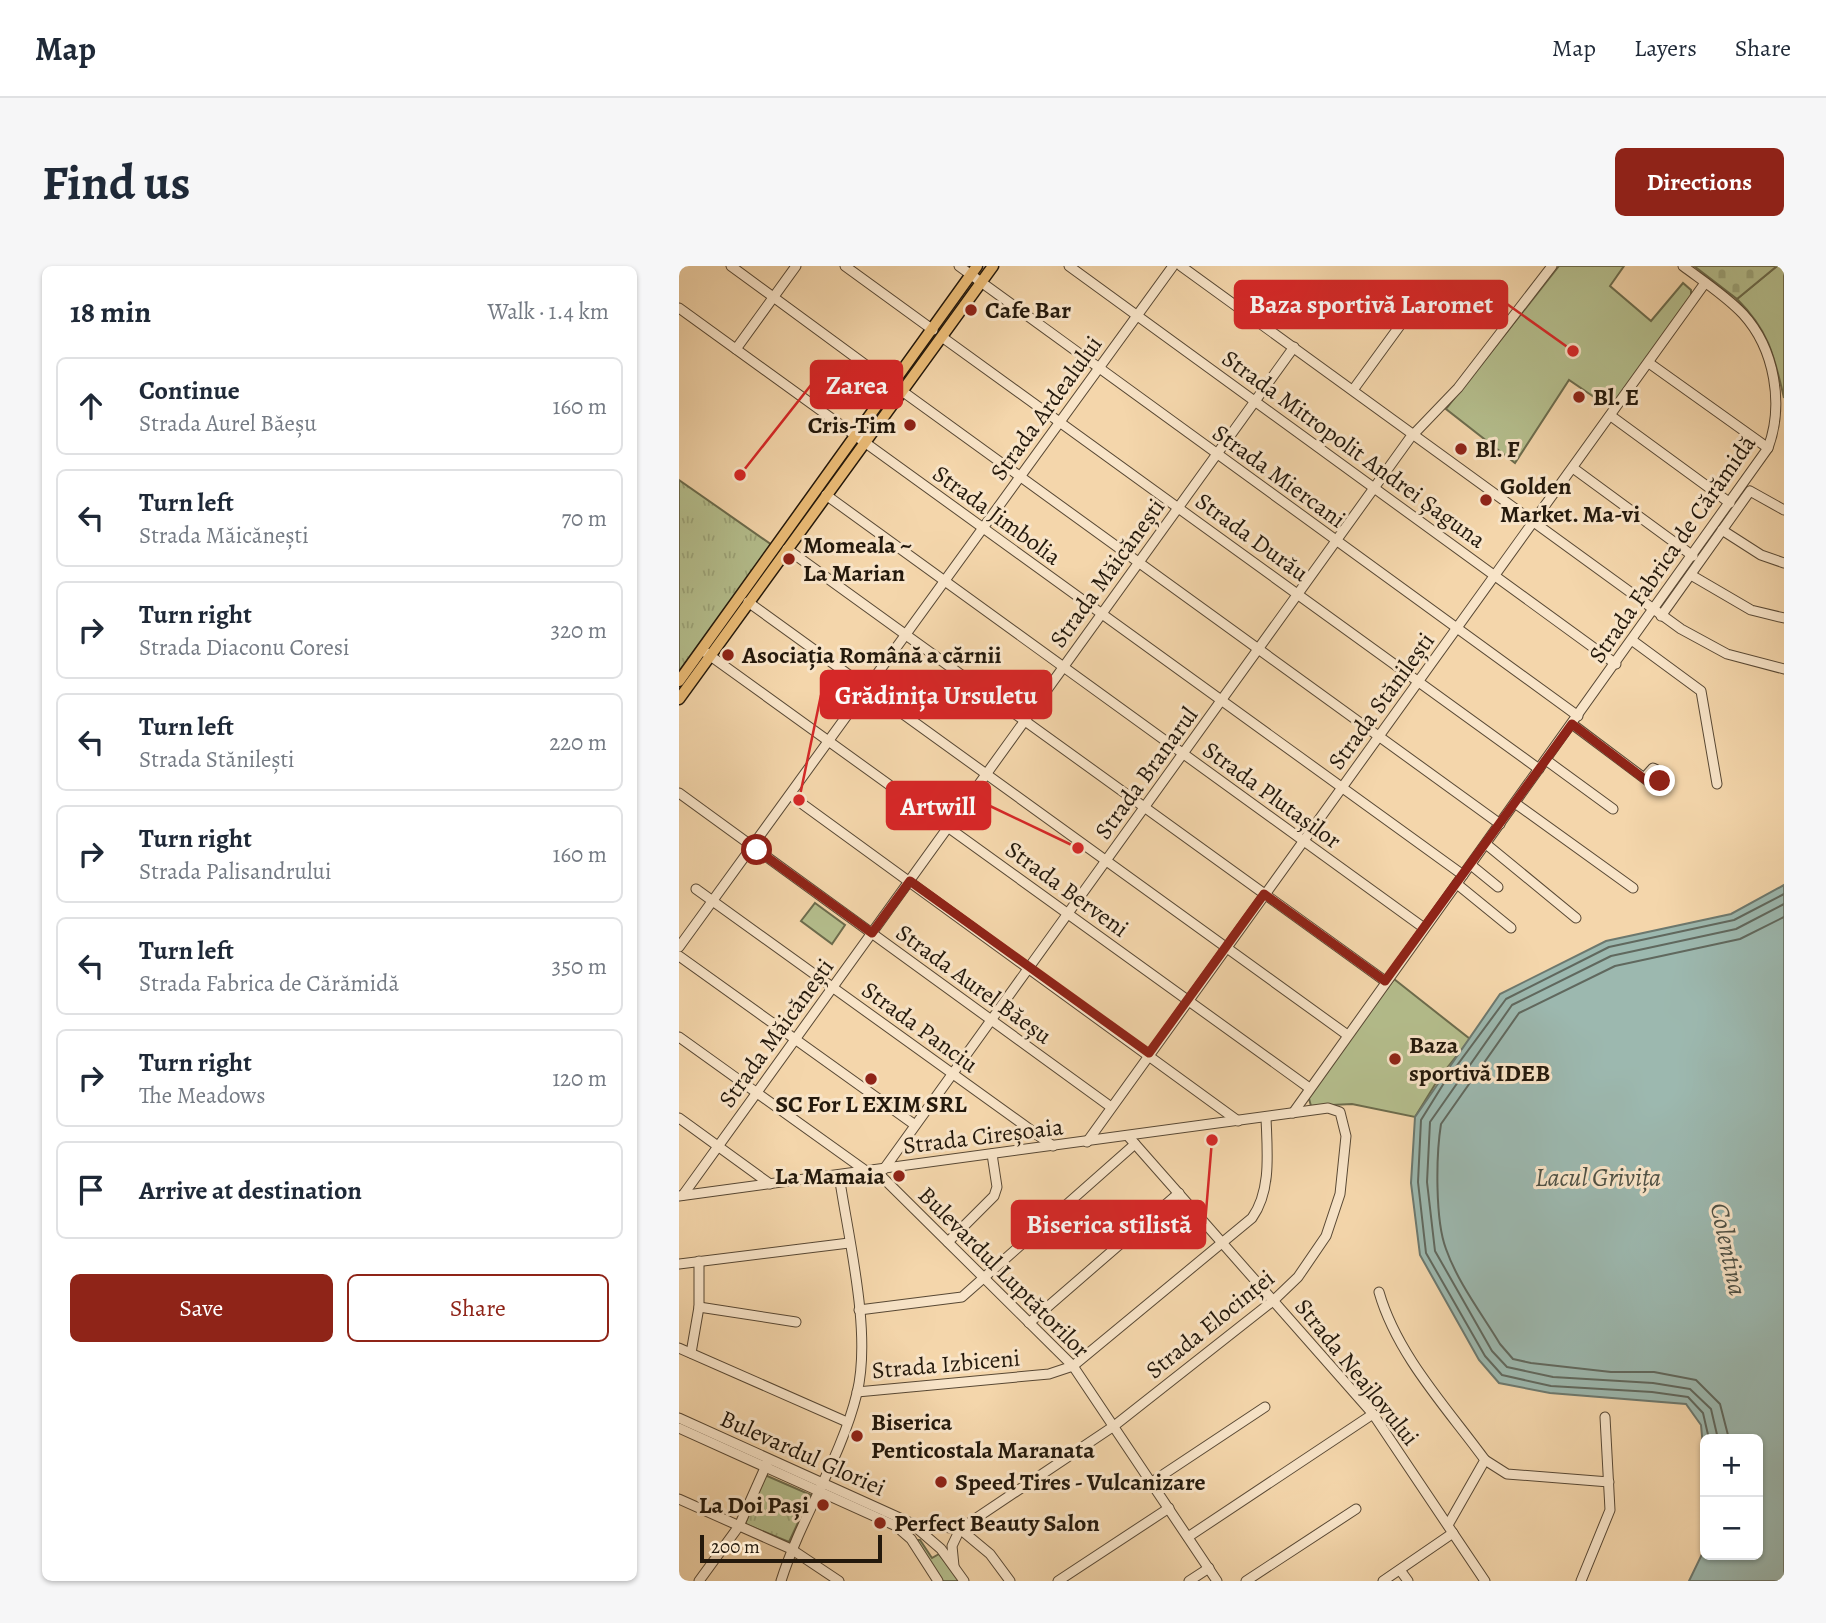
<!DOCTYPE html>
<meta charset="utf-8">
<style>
body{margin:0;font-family:Alegreya,serif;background:#f6f6f7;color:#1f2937}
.controls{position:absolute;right:21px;bottom:21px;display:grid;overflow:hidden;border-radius:10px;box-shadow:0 2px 5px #0004}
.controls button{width:63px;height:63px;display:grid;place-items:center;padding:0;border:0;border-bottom:2px solid #e0e1e3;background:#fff;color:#1f2937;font:35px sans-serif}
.scale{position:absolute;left:21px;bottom:18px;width:182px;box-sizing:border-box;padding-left:7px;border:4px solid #24190c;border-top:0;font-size:19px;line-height:24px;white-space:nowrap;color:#24190c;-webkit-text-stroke:5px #f8e4c8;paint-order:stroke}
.stop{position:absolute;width:21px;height:21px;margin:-16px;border:5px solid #8f2418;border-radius:50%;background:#fff}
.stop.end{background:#8f2418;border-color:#fff;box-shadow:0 2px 7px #0008}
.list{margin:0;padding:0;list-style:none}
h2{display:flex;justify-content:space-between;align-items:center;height:91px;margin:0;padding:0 28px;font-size:30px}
h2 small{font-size:23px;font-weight:400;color:#747a83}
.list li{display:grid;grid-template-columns:46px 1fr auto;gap:21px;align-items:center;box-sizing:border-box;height:98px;margin:0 14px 14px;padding:0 14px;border:2px solid #e0e1e3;border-radius:10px}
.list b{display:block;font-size:26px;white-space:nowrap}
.list p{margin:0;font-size:23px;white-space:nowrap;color:#747a83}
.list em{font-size:23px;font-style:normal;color:#747a83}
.actions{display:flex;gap:14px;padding:21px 28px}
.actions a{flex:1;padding:16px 0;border:2px solid #8f2418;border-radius:10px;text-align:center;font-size:24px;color:#8f2418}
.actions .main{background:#8f2418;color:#fff}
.icon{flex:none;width:38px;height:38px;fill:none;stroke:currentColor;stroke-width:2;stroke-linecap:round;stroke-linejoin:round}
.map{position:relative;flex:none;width:1105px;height:1315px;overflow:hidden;border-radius:10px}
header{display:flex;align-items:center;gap:42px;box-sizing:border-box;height:98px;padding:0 35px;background:#fff;border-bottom:2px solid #e0e1e3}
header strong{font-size:33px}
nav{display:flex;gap:38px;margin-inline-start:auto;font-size:24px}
.intro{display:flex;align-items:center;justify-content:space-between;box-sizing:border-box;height:168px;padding:0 42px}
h1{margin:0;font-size:49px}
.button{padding:18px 32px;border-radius:10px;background:#8f2418;color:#fff;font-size:24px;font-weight:700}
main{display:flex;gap:42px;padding:0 42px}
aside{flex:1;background:#fff;border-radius:10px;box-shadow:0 2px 5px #0004}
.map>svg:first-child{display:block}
.green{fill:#b5bf8e;stroke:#6c6c4d;stroke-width:2}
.cemetery{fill:url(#cemetery-stones);stroke:#6c6c4d;stroke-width:2}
.park{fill:url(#park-tufts);stroke:#6c6c4d;stroke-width:2}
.water{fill:#9cb8af;stroke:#6c786e;stroke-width:2}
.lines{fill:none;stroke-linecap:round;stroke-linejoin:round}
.shore{stroke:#60685e;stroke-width:2}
.minor-casing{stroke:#584834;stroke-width:11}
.major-casing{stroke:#24190c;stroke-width:13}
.minor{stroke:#f8e4c8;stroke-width:9}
.major{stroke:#eabb76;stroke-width:10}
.route{stroke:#8f2418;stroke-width:9}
.poi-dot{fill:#8f2418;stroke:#f8e4c8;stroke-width:2.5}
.labels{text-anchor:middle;stroke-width:6;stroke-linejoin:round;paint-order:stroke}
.poi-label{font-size:24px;font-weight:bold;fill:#24190c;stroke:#f8e4c8;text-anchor:start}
.street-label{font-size:24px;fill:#24190c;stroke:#f8e4c8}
.water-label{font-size:26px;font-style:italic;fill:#4e5145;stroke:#f8e4c8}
.leader{fill:none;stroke:#d62828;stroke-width:2.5}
.callout-dot{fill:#d62828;stroke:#f8e4c8;stroke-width:2.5}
.callout{fill:#d62828;stroke:#d62828;stroke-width:2.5}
.callout-label{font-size:26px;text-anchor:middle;font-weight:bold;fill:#fff}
</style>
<header>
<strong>Map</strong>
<nav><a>Map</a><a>Layers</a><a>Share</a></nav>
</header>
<div class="intro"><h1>Find us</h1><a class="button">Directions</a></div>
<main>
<aside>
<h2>18 min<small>Walk · 1.4 km</small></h2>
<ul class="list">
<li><svg class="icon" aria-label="ahead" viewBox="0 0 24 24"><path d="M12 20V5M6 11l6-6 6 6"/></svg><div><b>Continue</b><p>Strada Aurel Băeșu</p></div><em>160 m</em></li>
<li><svg class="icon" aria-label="left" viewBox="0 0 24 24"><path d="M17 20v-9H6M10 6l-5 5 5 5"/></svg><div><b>Turn left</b><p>Strada Măicănești</p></div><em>70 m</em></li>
<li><svg class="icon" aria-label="right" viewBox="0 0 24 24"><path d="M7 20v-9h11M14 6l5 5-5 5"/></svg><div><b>Turn right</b><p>Strada Diaconu Coresi</p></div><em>320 m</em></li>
<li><svg class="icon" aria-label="left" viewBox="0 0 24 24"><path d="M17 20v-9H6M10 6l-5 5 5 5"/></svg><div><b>Turn left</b><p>Strada Stănilești</p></div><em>220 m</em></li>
<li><svg class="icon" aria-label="right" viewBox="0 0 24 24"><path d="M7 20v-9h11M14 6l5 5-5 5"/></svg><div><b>Turn right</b><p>Strada Palisandrului</p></div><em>160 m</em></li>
<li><svg class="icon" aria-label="left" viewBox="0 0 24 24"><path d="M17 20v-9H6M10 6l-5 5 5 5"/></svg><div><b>Turn left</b><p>Strada Fabrica de Cărămidă</p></div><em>350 m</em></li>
<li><svg class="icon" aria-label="right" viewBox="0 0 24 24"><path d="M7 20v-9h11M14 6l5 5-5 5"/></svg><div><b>Turn right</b><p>The Meadows</p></div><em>120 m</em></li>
<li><svg class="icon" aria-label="arrive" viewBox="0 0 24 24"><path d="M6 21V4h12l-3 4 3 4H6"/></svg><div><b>Arrive at destination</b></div></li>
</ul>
<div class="actions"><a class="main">Save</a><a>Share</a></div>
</aside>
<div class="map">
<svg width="1105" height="1315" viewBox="0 0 1105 1315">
<defs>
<pattern id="cemetery-stones" width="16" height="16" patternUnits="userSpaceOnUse" patternTransform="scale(1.75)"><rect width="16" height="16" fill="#b5bf8e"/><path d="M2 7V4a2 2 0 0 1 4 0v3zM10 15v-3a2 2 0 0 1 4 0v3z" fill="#9ca479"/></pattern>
<pattern id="park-tufts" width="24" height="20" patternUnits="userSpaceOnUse" patternTransform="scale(1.75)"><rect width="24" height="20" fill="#b5bf8e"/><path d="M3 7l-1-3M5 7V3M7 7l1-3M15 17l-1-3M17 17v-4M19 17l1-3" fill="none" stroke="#9ca479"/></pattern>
</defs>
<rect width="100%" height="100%" fill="#f4d6ab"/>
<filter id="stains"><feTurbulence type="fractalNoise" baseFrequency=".00286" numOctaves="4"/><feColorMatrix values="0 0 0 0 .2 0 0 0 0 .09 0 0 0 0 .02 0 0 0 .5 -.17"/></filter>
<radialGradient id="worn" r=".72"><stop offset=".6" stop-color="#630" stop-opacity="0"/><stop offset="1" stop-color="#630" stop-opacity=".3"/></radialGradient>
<!-- green -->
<g class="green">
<path d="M880 0H945L931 20 972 55 1004 17 1012 24V31L931 142 890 114 836 197 767 143Z"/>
<path d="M1098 0H1105V132C1095 89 1090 65 1058 33Z"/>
<path d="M136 637 166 659 153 678 122 655Z"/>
<path d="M715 713 791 773 760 812 736 851 673 838 632 840 629 829Z"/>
<path d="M237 1274H241L253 1292 260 1288 281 1315H261Z"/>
</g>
<!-- cemetery -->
<path class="cemetery" d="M1015 0H1098L1058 33Z"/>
<!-- park -->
<g class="park">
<path d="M0 214 93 279 0 406Z"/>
<path d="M86 1209 132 1229 110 1276 66 1258Z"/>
</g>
<!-- water -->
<path class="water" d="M1105 619V1315H1010L1026 1282V1289H1079V1173H1026V1202L1022 1159 1007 1138 871 1127 820 1117 800 1094 741 989 732 917 736 851 821 728 927 675 1052 648Z"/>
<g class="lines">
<!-- shore -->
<g class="shore">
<path d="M1030 1173 1024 1147 1009 1131 973 1126 872 1120 823 1109 806 1090 747 987 739 916 742 854 765 817 827 733 930 681 1055 654 1105 628"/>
<path d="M1039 1173 1032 1143 1011 1123 974 1117 874 1111 828 1101 813 1085 756 985 748 916 751 856 833 739 932 690 1057 663 1105 638"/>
<path d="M1050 1173 1041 1138 1017 1114 975 1106H932L852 1097 834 1093 821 1078C803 1048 779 1017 767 983 756 954 757 889 762 858L840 747 936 700 1061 673 1105 651"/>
</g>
<!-- minor casing -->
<g class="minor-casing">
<g id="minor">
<path d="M52 0 214 119"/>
<path d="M166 0 254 64"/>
<path d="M280 0 899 450"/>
<path d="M390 0 937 398"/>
<path d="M502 0 1002 363 1048 388 1105 403"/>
<path d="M0 42 784 609"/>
<path d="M263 71 860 503"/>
<path d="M57 83 117 0"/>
<path d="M970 97 1089 182"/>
<path d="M674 124 741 32"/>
<path d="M223 125 821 558"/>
<path d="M932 150 1051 237"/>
<path d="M894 202 1014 290"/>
<path d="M147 229 745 662"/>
<path d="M1043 264 1082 289 1105 297"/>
<path d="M108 283 706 715"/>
<path d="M1012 309 1072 344 1105 352"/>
<path d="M69 336 667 768"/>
<path d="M982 350 1071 225 1105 244"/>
<path d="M954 375 1022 425 1038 518"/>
<path d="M26 386 629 821"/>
<path d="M893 458C921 479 949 500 977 521L982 506 974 502 965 512"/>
<path d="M867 494 934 543"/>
<path d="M0 527 432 841"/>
<path d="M111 529 559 855"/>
<path d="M836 537 954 622"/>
<path d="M807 578 897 652"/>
<path d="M792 599 819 621"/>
<path d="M778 618 832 662"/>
<path d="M17 623 374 880"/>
<path d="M0 681 494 0"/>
<path d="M0 690 236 859"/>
<path d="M0 771 187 905"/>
<path d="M614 847 1089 182C1105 139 1096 83 1064 48 1047 30 1024 15 1004 0"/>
<path d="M0 852 91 918"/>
<path d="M449 870 694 1148 806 1315"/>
<path d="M408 876 1026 17"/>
<path d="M205 903 731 172 779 122 873 0"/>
<path d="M196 904 394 1100 538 1315"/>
<path d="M4 929 615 81"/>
<path d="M0 930 649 842 661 846 667 870 661 928 647 970 619 1011 595 1034 435 1160 281 1263 273 1280 275 1300"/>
<path d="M269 976 315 930 318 921 313 888"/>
<path d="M0 998 170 977"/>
<path d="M700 1026C718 1089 768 1142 806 1194L769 1259"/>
<path d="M20 1041 117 1056"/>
<path d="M180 1044 283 1031 456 878"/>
<path d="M350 1057 500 927"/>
<path d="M0 1082 168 1156"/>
<path d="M12 1087 20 1041V995"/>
<path d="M178 1126 370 1108 394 1100 573 952C593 924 588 884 587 851"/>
<path d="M0 1152 232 1257 262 1283 285 1315"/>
<path d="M0 1162 217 1260 232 1273 259 1315"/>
<path d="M806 1194 828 1208 930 1216"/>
<path d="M473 1216 586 1141"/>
<path d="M0 1233 112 1283 160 1315"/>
<path d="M237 1258 281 1263"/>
<path d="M281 1263 311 1288 331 1315"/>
<path d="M509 1271 694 1148"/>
<path d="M721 1304 729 1315"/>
<path d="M20 1315 60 1260 89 1195"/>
<path d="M102 1315C122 1251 162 1193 178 1127 193 1066 169 971 160 909"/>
<path d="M379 1315 490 1242"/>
<path d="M510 1315 530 1302"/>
<path d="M567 1315 677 1243"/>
<path d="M704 1315 774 1267"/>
<path d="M902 1315 931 1244 926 1151"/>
</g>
</g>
<!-- major casing -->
<g class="major-casing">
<g id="major">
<path d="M0 415 298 0"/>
<path d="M0 433 314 0"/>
</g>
</g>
<!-- minor -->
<use href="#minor" class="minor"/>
<!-- major -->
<use href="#major" class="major"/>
</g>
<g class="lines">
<!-- route -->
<path class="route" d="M78 584 193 667 231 615 470 787 585 628 706 715 893 458 976 521 981 515"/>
</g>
<!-- markers -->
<g class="poi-dot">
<circle cx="292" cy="44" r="7"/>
<circle cx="900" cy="131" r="7"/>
<circle cx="231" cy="159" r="7"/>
<circle cx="782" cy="183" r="7"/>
<circle cx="807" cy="234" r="7"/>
<circle cx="110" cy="293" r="7"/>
<circle cx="49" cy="389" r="7"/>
<circle cx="716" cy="793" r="7"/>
<circle cx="192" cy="813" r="7"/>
<circle cx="220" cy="910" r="7"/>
<circle cx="178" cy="1170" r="7"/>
<circle cx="262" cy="1216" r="7"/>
<circle cx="144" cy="1239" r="7"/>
<circle cx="201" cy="1257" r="7"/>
</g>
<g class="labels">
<!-- poi labels -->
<g class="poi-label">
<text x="306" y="52">Cafe Bar</text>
<text x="914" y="139">Bl. E</text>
<text x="217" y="167" text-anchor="end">Cris-Tim</text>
<text x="796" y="191">Bl. F</text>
<text x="821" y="228">Golden<tspan x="821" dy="28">Market. Ma-vi</tspan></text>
<text x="124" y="287">Momeala ~<tspan x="124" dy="28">La Marian</tspan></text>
<text x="63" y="397">Asociația Română a cărnii</text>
<text x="730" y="787">Baza<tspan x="730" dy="28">sportivă IDEB</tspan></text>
<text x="192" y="846" text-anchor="middle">SC For L EXIM SRL</text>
<text x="206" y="918" text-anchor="end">La Mamaia</text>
<text x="192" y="1164">Biserica<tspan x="192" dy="28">Penticostala Maranata</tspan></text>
<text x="276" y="1224">Speed Tires - Vulcanizare</text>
<text x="130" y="1247" text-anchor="end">La Doi Pași</text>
<text x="215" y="1265">Perfect Beauty Salon</text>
</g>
<!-- street labels -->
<g class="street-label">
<text transform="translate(367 142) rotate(-54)" y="8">Strada Ardealului</text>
<text transform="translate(675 183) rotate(36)" y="8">Strada Mitropolit Andrei Șaguna</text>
<text transform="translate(600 210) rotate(36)" y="8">Strada Miercani</text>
<text transform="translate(318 249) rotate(36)" y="8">Strada Jimbolia</text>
<text transform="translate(573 271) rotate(36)" y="8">Strada Durău</text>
<text transform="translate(993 283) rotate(-55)" y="8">Strada Fabrica de Cărămidă</text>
<text transform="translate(428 307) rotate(-54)" y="8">Strada Măicănești</text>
<text transform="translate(702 435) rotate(-54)" y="8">Strada Stănilești</text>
<text transform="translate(467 507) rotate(-54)" y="8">Strada Branarul</text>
<text transform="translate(593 529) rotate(36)" y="8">Strada Plutașilor</text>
<text transform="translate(388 623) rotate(36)" y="8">Strada Berveni</text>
<text transform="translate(295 718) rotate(36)" y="8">Strada Aurel Băeșu</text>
<text transform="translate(241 761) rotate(36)" y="8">Strada Panciu</text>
<text transform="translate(97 767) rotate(-54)" y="8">Strada Măicănești</text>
<text transform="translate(304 870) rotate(-7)" y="8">Strada Cireșoaia</text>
<text transform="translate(325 1006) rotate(45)" y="8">Bulevardul Luptătorilor</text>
<text transform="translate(531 1058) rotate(-39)" y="8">Strada Elocinței</text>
<text transform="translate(267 1098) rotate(-5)" y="8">Strada Izbiceni</text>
<text transform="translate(678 1106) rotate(51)" y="8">Strada Neajlovului</text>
<text transform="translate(124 1187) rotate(24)" y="8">Bulevardul Gloriei</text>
</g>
<!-- water labels -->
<g class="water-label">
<text x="919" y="920">Lacul Grivița</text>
<text transform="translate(1050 983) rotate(78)" y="9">Colentina</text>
</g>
</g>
<!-- callouts -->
<path class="leader" d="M894 85L828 38M61 209L132 119M120 534L142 429M399 582L311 540M533 874L526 958"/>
<g class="callout-dot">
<circle cx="894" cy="85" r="7"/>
<circle cx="61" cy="209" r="7"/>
<circle cx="120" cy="534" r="7"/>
<circle cx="399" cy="582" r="7"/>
<circle cx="533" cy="874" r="7"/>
</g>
<g class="callout">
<rect x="556" y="15" width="272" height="47" rx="7"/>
<rect x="132" y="95" width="91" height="47" rx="7"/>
<rect x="142" y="405" width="230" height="47" rx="7"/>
<rect x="208" y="516" width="103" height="47" rx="7"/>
<rect x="333" y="935" width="193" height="47" rx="7"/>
</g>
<g class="callout-label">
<text x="692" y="47">Baza sportivă Laromet</text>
<text x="178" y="128">Zarea</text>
<text x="257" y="438">Grădinița Ursuletu</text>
<text x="259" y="549">Artwill</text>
<text x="430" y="967">Biserica stilistă</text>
</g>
<rect width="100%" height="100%" filter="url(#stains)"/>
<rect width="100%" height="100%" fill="url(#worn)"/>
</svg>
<div class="controls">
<button>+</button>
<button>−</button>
</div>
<div class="scale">200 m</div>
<div class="stop" style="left:78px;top:584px"></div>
<div class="stop end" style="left:981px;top:515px"></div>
</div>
</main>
